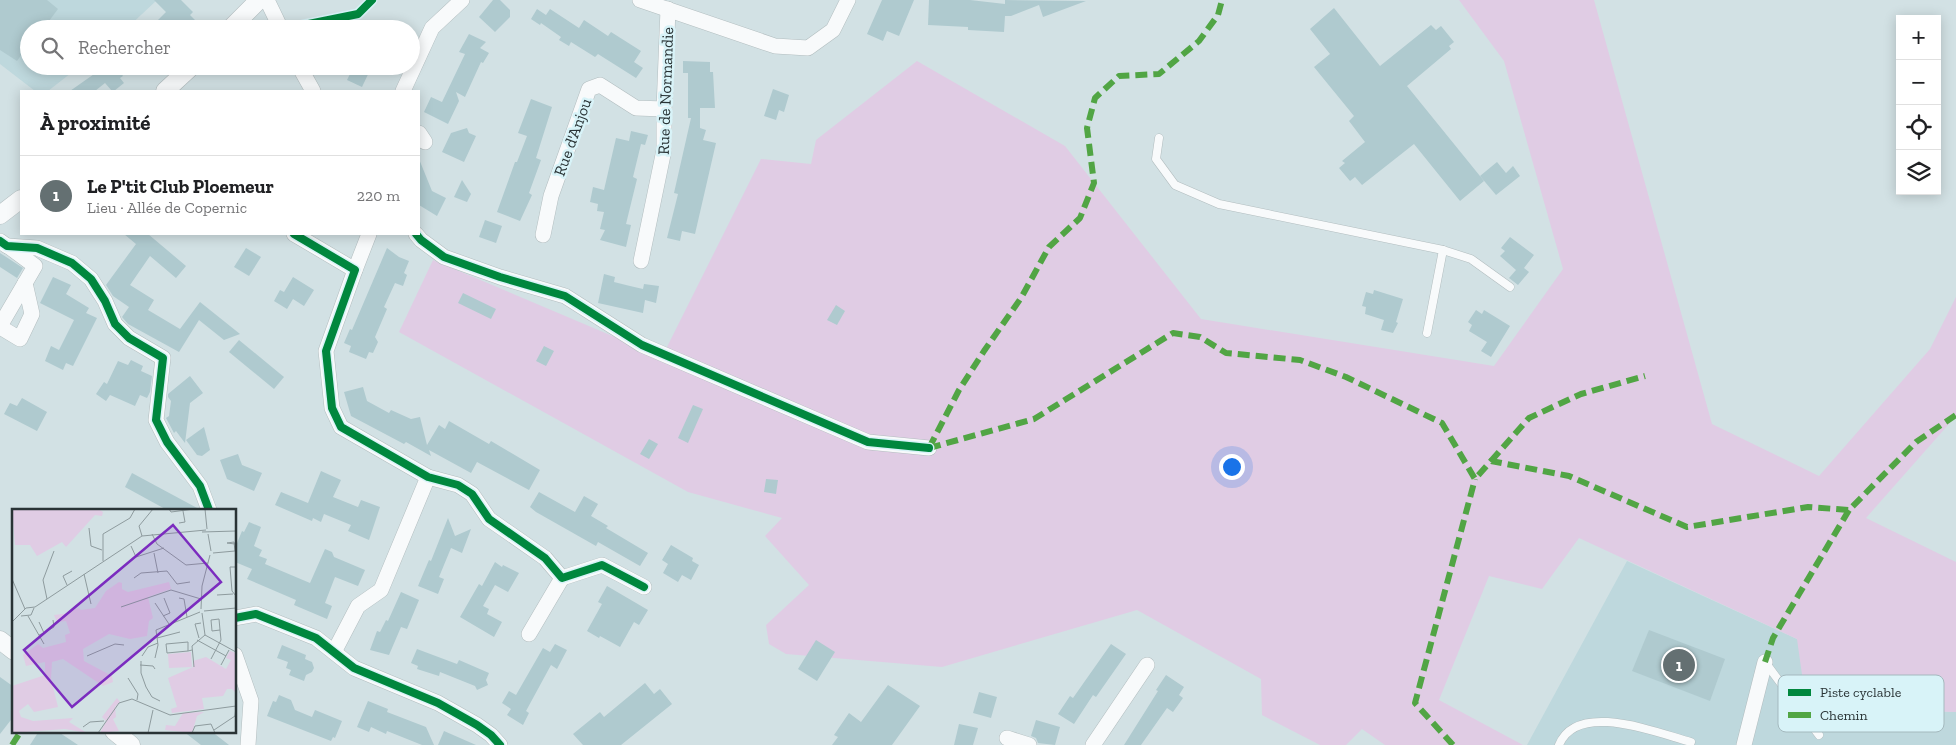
<!DOCTYPE html>
<html lang="fr">
<meta charset="utf-8">
<style>
body{margin:0;font-family:"Zilla Slab",serif;background:#f6f6f6;color:#202124}
.controls{position:absolute;right:15px;top:15px;display:grid;overflow:hidden;border-radius:0px;box-shadow:0 2px 12px #0003}
.controls button{width:45px;height:45px;display:grid;place-items:center;padding:0;border:0;border-bottom:1px solid #e0e0e0;background:#fff;color:#202124;font:25px sans-serif}
.you{position:absolute;left:1231px;top:466px;width:18px;height:18px;margin:-12px;border:4px solid #fff;border-radius:50%;background:#1a73e8;box-shadow:0 0 0 8px #1a73e833}
.badge{display:grid;place-items:center;width:32px;height:32px;border-radius:50%;background:#647072;color:#fff;font-size:16px;font-weight:700}
.pin{position:absolute;translate:-50% -50%;border:2px solid #fff;box-shadow:0 1px 5px #0006}
.list{margin:0;padding:0;list-style:none}
h2{display:flex;justify-content:space-between;align-items:center;height:65px;margin:0;padding:0 20px;font-size:21px}
h2 small{font-size:16px;font-weight:400;color:#757577}
.list li{display:grid;grid-template-columns:32px 1fr auto;gap:15px;align-items:center;box-sizing:border-box;height:80px;padding:0 20px;border-top:1px solid #e0e0e0}
.list b{display:block;font-size:19px;white-space:nowrap}
.list p{margin:0;font-size:16px;white-space:nowrap;color:#757577}
.list em{font-size:16px;font-style:normal;color:#757577}
.icon{flex:none;width:28px;height:28px;fill:none;stroke:currentColor;stroke-width:2;stroke-linecap:round;stroke-linejoin:round}
.map{position:relative;flex:none;width:1956px;height:745px;overflow:hidden}
.search{position:absolute;background:#fff;box-shadow:0 2px 12px #0003;left:20px;top:20px;width:400px;height:55px;display:flex;align-items:center;gap:12px;box-sizing:border-box;padding:0 18px;border-radius:28px;color:#757577;font-size:19px}
.panel{position:absolute;background:#fff;box-shadow:0 2px 12px #0003;left:20px;top:90px;width:400px;height:145px;border-radius:0px}
.map>svg:first-child{display:block}
.built{fill:#bed8dd}
.green{fill:#e0cce4}
.building{fill:#afcacf}
.lines{fill:none;stroke-linecap:round;stroke-linejoin:round}
.service-casing{stroke:#b2bdbf;stroke-width:9}
.minor-casing{stroke:#b2bdbf;stroke-width:16}
.tertiary-casing{stroke:#b2bdbf;stroke-width:19}
.service{stroke:#f8fafb;stroke-width:8}
.minor{stroke:#f8fafb;stroke-width:15}
.tertiary{stroke:#f8fafb;stroke-width:18}
.quiet{stroke:#51a544;stroke-width:6;stroke-dasharray:12 6;stroke-linecap:butt}
.cycleway-casing{stroke:#d8f3f8;stroke-width:11}
.cycleway{stroke:#00873e;stroke-width:8}
.labels{text-anchor:middle;stroke-width:5;stroke-linejoin:round;paint-order:stroke}
.street-label{font-size:16px;fill:#293335;stroke:#d8f3f8}
.inset-road{fill:none;stroke:#8e9b9e;stroke-width:1}
.view{fill:#7b2cbf;fill-opacity:0.15;stroke:#7b2cbf;stroke-width:2.5}
.inset-edge{fill:none;stroke:#293335;stroke-width:2.5}
.key{fill:#d8f3f8;stroke:#a4b9be;stroke-width:1}
.key-label{font-size:14px;fill:#293335}
</style>
<div class="map">
<svg width="1956" height="745" viewBox="0 0 1956 745">
<rect width="100%" height="100%" fill="#d2e1e4"/>
<!-- built -->
<g class="built">
<path d="M0 0H157L126 29H29V66H80L48 91H35L0 64Z"/>
<path d="M1627 561 1797 639 1853 709 1956 712V745H1527Z"/>
</g>
<!-- green -->
<path class="green" d="M1459 0H1594L1712 424 1819 476 1930 349 1956 297V416L1866 518 1956 562V712L1853 709 1805 696 1797 639 1579 538 1542 589 1489 576 1439 700 1523 745H1385L1362 729 1346 745H1320L1262 715 1261 679 1137 610 942 667 786 654 769 644 766 625 809 585 765 536 782 518 688 492 399 332 433 260 662 357 761 159 811 164 816 140 917 61 1065 146 1201 319 1494 366 1563 269 1504 61Z"/>
<!-- building -->
<g class="building">
<path d="M0 0H47L58 9 43 29H29V44L17 61 0 50Z"/>
<path d="M154 0H181L193 12 190 15 195 20 186 29H183L176 22 169 29H149L166 12Z"/>
<path d="M493 0H500L510 10V17L495 32 479 17Z"/>
<path d="M882 0H914L899 36 887 31 883 41 867 34Z"/>
<path d="M929 0H970L1005 4V0L1086 1 1043 17 1039 5 1011 16H1005L1004 32 968 30V27L928 25Z"/>
<path d="M1334 8 1380 66 1431 25 1436 30 1441 26 1454 42 1449 46 1451 49 1407 86 1484 181 1460 201 1414 144 1362 185 1355 177 1350 181 1339 168 1345 163 1342 161 1365 142 1349 121 1354 116 1314 67 1330 54 1310 29Z"/>
<path d="M537 9 546 15 550 9 579 28 584 20 608 36 611 32 641 51 634 62 643 68 636 78 598 54 595 57 571 42 569 46 559 40 561 37 541 23 540 25 531 19Z"/>
<path d="M469 34 486 42 480 48 489 53 483 63 481 62 465 97 456 92 459 101 448 124 424 112 431 97 442 102 465 54 459 52Z"/>
<path d="M683 61 710 62V72H713L715 108H700V128L706 130 703 140 716 143 695 234 682 231 680 241 667 238 678 194 674 193 691 118H688V73H683Z"/>
<path d="M93 66H116L123 76 120 78 124 83 114 91H112L105 83 95 91H70L97 72Z"/>
<path d="M354 66H372L362 87 347 80Z"/>
<path d="M773 89 789 95 784 112 779 110 776 120 764 116Z"/>
<path d="M531 99 552 107 536 158 541 160 529 193 532 195 520 221 497 212 515 162H517L527 136 518 133Z"/>
<path d="M467 128 469 133 476 136 464 162 442 152 451 133Z"/>
<path d="M631 131 648 135 645 145 641 144 633 177 637 179 626 224 631 225 626 247 600 240 605 230 600 229 604 212 597 211 598 204 590 202 593 187 604 190 616 138 629 141Z"/>
<path d="M419 159 432 191 446 198 437 216 419 205Z"/>
<path d="M1497 162 1506 173 1513 166 1520 176 1496 195 1480 176Z"/>
<path d="M462 180 471 194 467 202 454 197Z"/>
<path d="M485 220 502 226 496 243 479 237Z"/>
<path d="M124 234H148L186 266 176 278 150 256 130 285 154 300 148 310 180 329 200 302 240 334 224 340 199 320 179 352 128 324 122 317 129 307 113 296 106 285 136 244Z"/>
<path d="M1510 237 1534 255 1524 268 1529 272 1518 285 1509 278 1516 270 1500 256 1505 251 1501 248Z"/>
<path d="M246 248 261 257 249 276 234 267Z"/>
<path d="M387 248 399 257 409 261 404 273 407 275 403 286 395 283 384 307 387 309 375 337 378 342 373 353 369 352 366 359 349 352 351 346 344 343 350 329 352 330Z"/>
<path d="M0 253 23 268 17 278 0 267Z"/>
<path d="M604 274 615 277 614 282 630 286 643 289 644 284 659 286 656 303 645 300 643 313 598 303Z"/>
<path d="M53 277 71 285 66 294 89 308 86 313 97 318 73 366 66 363 63 370 45 361 51 346 59 350 74 320 40 303Z"/>
<path d="M293 277 314 290 304 306 293 299 287 309 274 301 280 290 284 292Z"/>
<path d="M1374 290 1403 299 1396 322 1398 323 1393 333 1381 330 1384 320 1365 314 1366 307 1362 306 1366 292 1373 294Z"/>
<path d="M463 293 496 309 491 319 458 303Z"/>
<path d="M836 305 845 311 837 325 827 320Z"/>
<path d="M1476 310 1482 314 1484 310 1510 326 1491 357 1481 351 1487 342 1469 331 1472 325 1468 322Z"/>
<path d="M239 340 284 377 274 389 229 352Z"/>
<path d="M544 346 554 351 546 366 536 361Z"/>
<path d="M131 360 143 366 141 371 152 376 150 392 147 398 140 395 135 406 110 395 106 401 96 394 104 382 107 384 118 361 128 365Z"/>
<path d="M190 376 203 393 190 403 185 443 176 431 174 433 166 418 169 416 171 401 168 397V394Z"/>
<path d="M363 387 367 401 389 413 391 410 411 419 420 417 427 445 439 425 445 429 449 421 489 444 491 441 540 470 529 490 477 462 471 473 429 450 431 456 406 442 404 444 351 416 344 392Z"/>
<path d="M22 398 47 412 37 431 4 414 10 403 17 406Z"/>
<path d="M693 405 703 409 688 443 678 438Z"/>
<path d="M204 427 210 450 202 456 197 455 186 440Z"/>
<path d="M649 439 658 444 649 459 640 454Z"/>
<path d="M238 454 242 465 262 473 254 491 227 479 220 460Z"/>
<path d="M321 471 341 480 333 497 358 507 361 500 380 507 369 540 348 531 351 525 324 514 321 522 313 518 312 521 275 505 281 492 308 503Z"/>
<path d="M132 473 199 509V510H167L125 487Z"/>
<path d="M766 479 778 480 776 494 764 492Z"/>
<path d="M539 492 575 512 584 496 598 504 591 516 608 526 606 528 648 553 640 566 598 542 596 546 536 512 530 507Z"/>
<path d="M448 518 455 536 471 529 462 553 451 548 439 577 444 579 438 594 418 586 429 560 431 561Z"/>
<path d="M249 522 261 527 254 546 262 550 259 556 267 559 265 564 310 583 325 549 332 552 334 557 365 570 358 586 335 577 325 603 332 606 327 619 294 605 296 600 247 579 252 569 235 562V548L242 531 244 532Z"/>
<path d="M671 545 693 558 692 561 699 565 691 580 682 575 678 582 663 573 668 564 662 560Z"/>
<path d="M495 562 502 567 503 565 519 573 508 592 495 585 483 606 489 609 487 614 502 622 494 637 460 617 479 584 482 586Z"/>
<path d="M607 586 648 610 639 625 634 622 620 647 600 636 599 638 587 631 602 604 598 602Z"/>
<path d="M401 592 419 600 407 629 401 627 389 655 370 650 377 631 380 632 386 620 388 621Z"/>
<path d="M1649 630 1725 659 1710 701 1632 671Z"/>
<path d="M816 640 835 652 817 681 798 669Z"/>
<path d="M555 644 567 650 557 669 551 665 526 711 529 713 523 725 507 715 511 709 502 703 509 691 516 695 543 648 550 652Z"/>
<path d="M1111 644 1126 654 1096 697 1093 695 1074 724 1058 714 1070 696 1073 698Z"/>
<path d="M282 645 306 655 305 659 312 662 314 668 312 672 306 675 304 681 289 675 291 670 286 668 288 662 277 658Z"/>
<path d="M417 649 457 664 459 660 489 673 486 680 488 685 477 690 475 686 440 672 439 676 417 669 418 666 411 663Z"/>
<path d="M1166 675 1184 687 1179 695 1183 698 1173 712 1167 708 1141 745H1124L1158 691 1156 690Z"/>
<path d="M0 677 14 687V716L0 734Z"/>
<path d="M645 683 654 694 660 689 672 704 621 745H583L573 734 600 712 604 717Z"/>
<path d="M888 685 920 706 892 745H832L838 737 834 735 849 713 861 722Z"/>
<path d="M979 692 997 697 991 718 973 713Z"/>
<path d="M279 695 291 700 295 710 312 717 315 710 342 721 335 738 333 737 331 741 267 716 273 701 276 702Z"/>
<path d="M368 701 388 709 387 712 426 727 434 745H422L387 731 386 734 371 727 369 732 357 727Z"/>
<path d="M1036 720 1060 727 1055 745 1038 743 1036 738 1031 736Z"/>
<path d="M959 724 978 728 973 745H954Z"/>
<path d="M39 731H57L78 745H30Z"/>
<path d="M183 731H211L229 745H201Z"/>
<path d="M444 731 476 745H438Z"/>
</g>
<g class="lines">
<!-- service casing -->
<g class="service-casing">
<g id="service">
<path d="M1159 138 1156 159 1175 185 1219 204 1443 250 1471 259 1510 287"/>
<path d="M1427 333 1443 250"/>
<path d="M1765 662 1819 735"/>
<path d="M1559 745C1577 700 1657 733 1691 742"/>
</g>
</g>
<!-- minor casing -->
<g class="minor-casing">
<g id="minor">
<path d="M267 0 281 29"/>
<path d="M640 0 775 46 808 48 833 30 848 0"/>
<path d="M299 66 313 91"/>
<path d="M403 91 432 28 462 0"/>
<path d="M419 133 425 142"/>
<path d="M294 234 355 270 326 351 332 408 341 427 428 477 458 485 472 494 489 519 545 558 562 578 602 565 644 587"/>
<path d="M416 234 421 240 444 257 500 277 565 296 642 345 868 442 929 448"/>
<path d="M543 235 551 196 589 89 600 85 636 108 664 109"/>
<path d="M0 241 7 246 37 248 72 263 91 279 105 301 115 324 129 338 163 358 156 420 167 442 200 486 209 510"/>
<path d="M641 261 664 150V109L668 9"/>
<path d="M355 270 369 234"/>
<path d="M0 326 35 266 8 246"/>
<path d="M0 327 20 339 32 314 25 283"/>
<path d="M235 618 256 614 316 638 354 668 438 703 477 725 491 735 500 745"/>
<path d="M529 634 562 578"/>
<path d="M334 652 358 606 381 590 428 477"/>
<path d="M235 655 251 701 248 745"/>
<path d="M1007 738 1029 745"/>
<path d="M1093 745 1147 665"/>
<path d="M1744 745 1765 662"/>
</g>
</g>
<!-- tertiary casing -->
<g class="tertiary-casing">
<g id="tertiary">
<path d="M230 29 259 0"/>
<path d="M165 91 192 66"/>
<path d="M0 215 21 199"/>
<path d="M0 640 14 651"/>
<path d="M114 731 131 745"/>
</g>
</g>
<!-- service -->
<use href="#service" class="service"/>
<!-- minor -->
<use href="#minor" class="minor"/>
<!-- tertiary -->
<use href="#tertiary" class="tertiary"/>
<!-- quiet -->
<g class="quiet">
<path d="M929 448 1034 419 1173 333 1200 337 1226 353 1300 360 1346 377 1442 423 1475 479 1491 461 1569 476 1687 527 1808 507 1849 510 1916 442 1956 415"/>
<path d="M929 448 959 390 984 351 1021 298 1049 247 1080 218 1094 183 1087 128 1095 98 1119 76 1159 74 1199 41 1218 15 1222 0"/>
<path d="M1491 461 1529 418 1581 394 1645 376"/>
<path d="M1765 662 1773 638 1849 510"/>
<path d="M12 745 21 731"/>
<path d="M1453 745 1415 703 1475 479"/>
</g>
<!-- cycleway casing -->
<g class="cycleway-casing">
<g id="cycleway">
<path d="M284 29 358 14 372 0"/>
<path d="M294 234 355 270 326 351 332 408 341 427 428 477 458 485 472 494 489 519 545 558 562 578 602 565 644 587"/>
<path d="M416 234 421 240 444 257 500 277 565 296 642 345 868 442 929 448"/>
<path d="M0 241 7 246 37 248 72 263 91 279 105 301 115 324 129 338 163 358 156 420 167 442 200 486 209 510"/>
<path d="M235 618 256 614 316 638 354 668 438 703 477 725 491 735 500 745"/>
</g>
</g>
<!-- cycleway -->
<use href="#cycleway" class="cycleway"/>
</g>
<g class="labels">
<!-- street labels -->
<g class="street-label">
<text transform="translate(665 91) rotate(-88)" y="6">Rue de Normandie</text>
<text transform="translate(572 137) rotate(-70)" y="6">Rue d'Anjou</text>
</g>
</g>
<!-- overview -->
<g transform="translate(12 509)">
<rect width="224" height="224" fill="#d2e1e4"/>
<path d="M0 0H86L91 3 90 7 83 6 54 38 50 33 25 47 18 36H3ZM107 73 110 74V80L116 83 157 73 159 80 136 88 141 109 137 112 135 127 118 130 97 125 71 140 72 152 100 167 101 173 91 177 51 150 40 153 39 170 46 198 22 203 16 195 7 202 9 208 21 212 61 209 57 213 75 224 53 220 0 224V177L33 166V153L14 157 11 146 26 135 31 139 54 133 53 126 58 124 54 112 45 113 42 106 58 104 59 101 67 99 69 101 83 99 94 82ZM218 142 224 144V184L220 180H215L211 187 190 189 192 200 160 204 159 200 165 198 156 169 181 158V152L194 148 214 160 219 151 214 149ZM179 143 180 158 157 159 156 145ZM105 189 108 193 103 198 104 208 101 210 107 222 88 224 94 212 90 208ZM192 203 185 207 180 224 153 221 154 216 163 217 171 204Z" fill="#e0cce4"/>
<path class="inset-road" d="M157 0 159 3 182 0M193 0 195 20M167 14 173 13 171 2M77 19 79 37 90 41M190 23 224 22M140 25 145 35 174 56 196 54M196 25 199 42M130 27 127 17 141 0M119 37 124 48 152 39M142 44 146 64M201 44 223 42 222 33 215 34 223 35M91 52V25L118 9 123 0M224 58H218L220 82 224 87M72 65 79 95M122 69 129 64 155 62 165 75 178 73M0 70 13 100M55 76 51 67 60 62M205 86 221 85M167 89 172 90 175 108M35 90 31 71 42 42M143 94 157 115M109 98 159 81 189 90M189 100 190 77 198 46M192 102 224 99M190 104 193 126 224 143M9 107 19 106 22 99M16 107 32 135M151 107 158 104 152 89M0 113 14 99 23 98 130 27 194 21M27 113 32 124 27 126M32 124 42 118 41 111M145 129 168 123M187 129 183 115 189 114M185 131 214 147M176 142 155 144 154 135 176 133V142L180 141M75 147 103 135 112 136M130 147 136 138 146 134M143 149 146 136 144 121 188 103M199 150 209 131 208 121 207 110 199 111 200 122 208 121M129 152V164L134 178 140 188 148 192M128 156 141 157 143 160M209 156 217 141M182 158 180 137 193 126M116 169 126 185 125 191M71 218 78 213 92 212M86 224 107 194 120 190 158 206 224 197 223 207 202 221M136 224 141 201M180 224 183 217 199 215 203 224"/>
<path class="view" d="M161 16 209 73 60 198 12 141Z"/>
<rect width="224" height="224" class="inset-edge"/>
</g>
<!-- legend -->
<rect x="1778" y="675" width="166" height="57" rx="8" class="key"/>
<rect x="1788" y="689" width="23" height="7" fill="#00873e"/>
<rect x="1788" y="712" width="23" height="6" fill="#51a544"/>
<g class="key-label">
<text x="1820" y="697">Piste cyclable</text>
<text x="1820" y="720">Chemin</text>
</g>
</svg>
<div class="controls">
<button>+</button>
<button>−</button>
<button><svg class="icon" aria-label="locate" viewBox="0 0 24 24"><circle cx="12" cy="12" r="6"/><path d="M12 2v4M12 18v4M2 12h4M18 12h4"/></svg></button>
<button><svg class="icon" aria-label="layers" viewBox="0 0 24 24"><path d="M12 4l9 5-9 5-9-5zM3 14l9 5 9-5"/></svg></button>
</div>
<div class="you"></div>
<div class="pin badge" style="left:1679px;top:665px">1</div>
<div class="search"><svg class="icon" aria-label="search" viewBox="0 0 24 24"><circle cx="10" cy="10" r="6"/><path d="M15 15l6 6"/></svg>Rechercher</div>
<section class="panel">
<h2>À proximité<small></small></h2>
<ul class="list">
<li><span class="badge">1</span><div><b>Le P'tit Club Ploemeur</b><p>Lieu · Allée de Copernic</p></div><em>220 m</em></li>
</ul>
</section>
</div>
